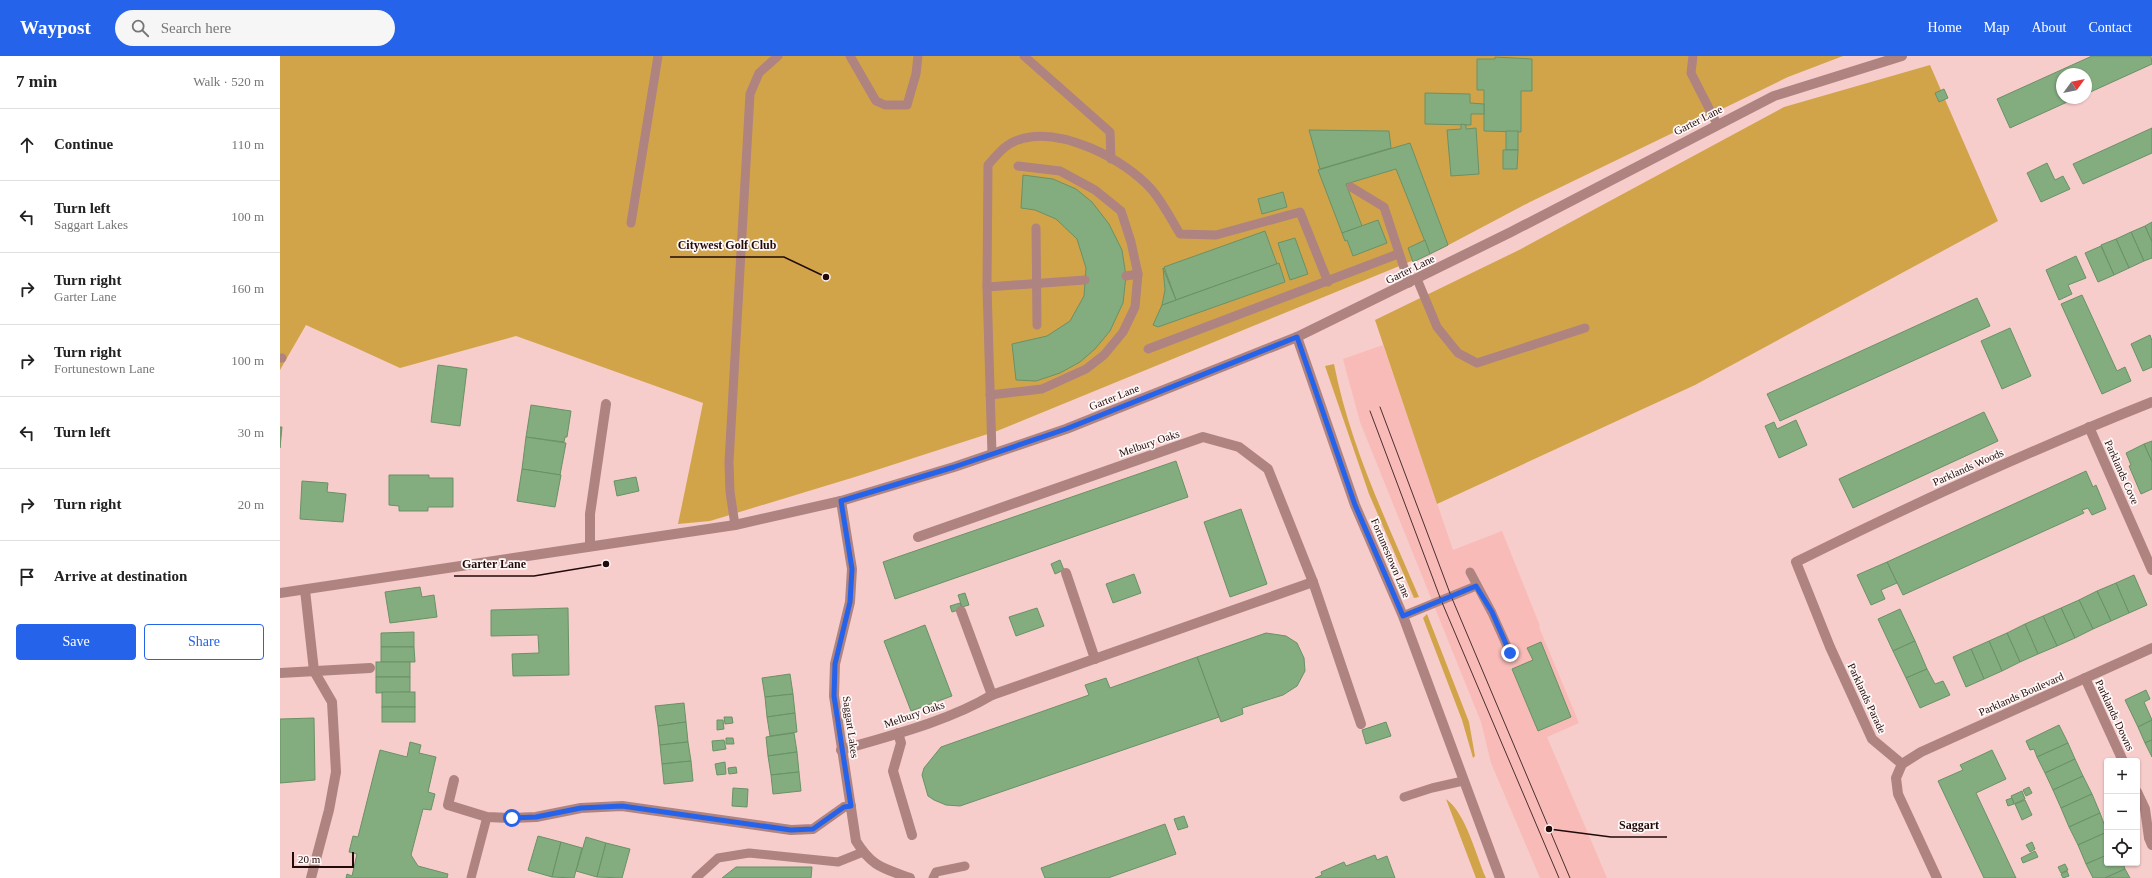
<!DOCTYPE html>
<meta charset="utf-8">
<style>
body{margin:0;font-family:Georgia,serif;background:#f6f6f6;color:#222}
.controls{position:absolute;right:12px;bottom:12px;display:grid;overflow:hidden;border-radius:4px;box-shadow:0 1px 3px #0004}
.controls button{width:36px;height:36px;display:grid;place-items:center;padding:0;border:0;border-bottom:1px solid #e0e0e0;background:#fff;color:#222;font:20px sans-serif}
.compass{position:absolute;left:1776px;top:12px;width:36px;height:36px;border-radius:50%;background:#fff;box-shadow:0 1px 3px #0004;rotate:57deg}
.scale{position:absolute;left:12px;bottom:10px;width:62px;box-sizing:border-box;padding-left:4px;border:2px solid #210a0a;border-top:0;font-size:11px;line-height:14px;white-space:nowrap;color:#210a0a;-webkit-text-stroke:3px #fff8f7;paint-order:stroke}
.stop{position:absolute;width:12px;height:12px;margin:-9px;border:3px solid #2563eb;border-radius:50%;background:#fff}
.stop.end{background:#2563eb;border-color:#fff;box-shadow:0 1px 4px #0008}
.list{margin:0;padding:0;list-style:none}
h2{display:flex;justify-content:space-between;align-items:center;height:52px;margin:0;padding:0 16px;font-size:17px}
h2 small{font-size:13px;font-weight:400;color:#767676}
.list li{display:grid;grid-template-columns:26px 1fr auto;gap:12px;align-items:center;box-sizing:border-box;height:72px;padding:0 16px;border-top:1px solid #e0e0e0}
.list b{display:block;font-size:15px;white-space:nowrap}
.list p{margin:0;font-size:13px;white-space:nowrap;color:#767676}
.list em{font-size:13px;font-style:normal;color:#767676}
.actions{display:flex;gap:8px;padding:12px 16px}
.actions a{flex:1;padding:9px 0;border:1px solid #2563eb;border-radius:4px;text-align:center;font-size:14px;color:#2563eb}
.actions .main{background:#2563eb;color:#fff}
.icon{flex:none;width:22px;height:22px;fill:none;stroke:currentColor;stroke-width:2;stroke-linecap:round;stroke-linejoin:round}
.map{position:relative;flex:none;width:1872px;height:822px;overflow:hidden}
header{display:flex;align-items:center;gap:24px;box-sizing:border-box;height:56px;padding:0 20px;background:#2563eb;color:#fff}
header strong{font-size:19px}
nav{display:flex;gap:22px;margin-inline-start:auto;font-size:14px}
.search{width:280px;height:36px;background:#f6f6f6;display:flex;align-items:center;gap:10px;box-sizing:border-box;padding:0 14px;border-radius:22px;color:#767676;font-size:15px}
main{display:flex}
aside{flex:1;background:#fff}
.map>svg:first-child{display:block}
.built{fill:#f8bbb8}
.green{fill:#d2a44a}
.building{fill:#83ac7f;stroke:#6a9166}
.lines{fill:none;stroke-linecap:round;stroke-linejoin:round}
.service{stroke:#ae8380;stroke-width:9}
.minor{stroke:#ae8380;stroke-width:10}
.tertiary{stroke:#ae8380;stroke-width:10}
.tram{stroke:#4a2f2f;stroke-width:1}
.route{stroke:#2563eb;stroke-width:5}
.labels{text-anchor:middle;stroke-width:3.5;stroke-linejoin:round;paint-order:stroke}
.street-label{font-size:11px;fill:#210a0a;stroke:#fff8f7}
.leader{fill:none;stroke:#210a0a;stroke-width:1.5}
.callout-dot{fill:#210a0a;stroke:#fff8f7;stroke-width:1.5}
.callout-label{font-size:12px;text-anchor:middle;font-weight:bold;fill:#210a0a;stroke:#fff8f7;stroke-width:3.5;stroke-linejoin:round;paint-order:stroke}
</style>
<header>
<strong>Waypost</strong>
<div class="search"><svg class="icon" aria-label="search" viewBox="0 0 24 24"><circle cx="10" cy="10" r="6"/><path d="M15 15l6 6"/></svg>Search here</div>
<nav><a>Home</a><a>Map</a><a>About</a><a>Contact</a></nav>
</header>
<main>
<aside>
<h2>7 min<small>Walk · 520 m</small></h2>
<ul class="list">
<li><svg class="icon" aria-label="ahead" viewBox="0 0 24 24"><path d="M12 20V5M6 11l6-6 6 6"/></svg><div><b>Continue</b></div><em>110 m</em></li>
<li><svg class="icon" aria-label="left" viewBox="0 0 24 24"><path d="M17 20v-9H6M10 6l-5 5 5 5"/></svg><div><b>Turn left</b><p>Saggart Lakes</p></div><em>100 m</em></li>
<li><svg class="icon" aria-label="right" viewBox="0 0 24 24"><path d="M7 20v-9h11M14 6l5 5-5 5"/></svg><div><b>Turn right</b><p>Garter Lane</p></div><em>160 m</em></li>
<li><svg class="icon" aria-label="right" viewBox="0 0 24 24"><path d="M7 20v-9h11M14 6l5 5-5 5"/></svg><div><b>Turn right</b><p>Fortunestown Lane</p></div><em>100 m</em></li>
<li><svg class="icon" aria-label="left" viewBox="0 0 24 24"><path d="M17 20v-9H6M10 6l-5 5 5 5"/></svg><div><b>Turn left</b></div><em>30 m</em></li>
<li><svg class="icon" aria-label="right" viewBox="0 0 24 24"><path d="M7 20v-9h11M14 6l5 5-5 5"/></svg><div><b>Turn right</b></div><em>20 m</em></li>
<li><svg class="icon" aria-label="arrive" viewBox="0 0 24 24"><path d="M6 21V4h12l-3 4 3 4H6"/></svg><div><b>Arrive at destination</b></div></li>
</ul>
<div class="actions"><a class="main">Save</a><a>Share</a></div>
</aside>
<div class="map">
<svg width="1872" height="822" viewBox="0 0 1872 822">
<rect width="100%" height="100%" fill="#f6cdcb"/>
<!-- built -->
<path class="built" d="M1103 289 1173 494 1222 475 1260 570 1259 571 1299 667 1267 681 1327 822H1260L1211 707 1201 666 1080 366 1063 303Z"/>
<!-- green -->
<g class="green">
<path d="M0 0H1563L1508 21 1250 146 1161 193 717 375 578 420 430 465 398 468 423 347 236 280 120 312 26 269 0 314Z"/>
<path d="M1650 9 1718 165 1415 329 1157 448 1095 264 1239 194 1504 51Z"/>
<path d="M1054 308C1070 390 1107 466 1139 541L1134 542 1089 438 1045 310Z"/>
<path d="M1147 558 1189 666 1195 700 1193 702 1182 664 1143 562Z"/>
<path d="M1166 743C1186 757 1196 800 1206 822H1196Z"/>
</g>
<!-- building -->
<g class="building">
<path d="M1812 0H1871L1872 8 1806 38V18H1782V42H1796L1730 72 1717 43Z"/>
<path d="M1215 1 1252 3V35H1241V76L1204 75V34H1197V3H1215Z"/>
<path d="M1664 33 1668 42 1659 46 1655 37Z"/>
<path d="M1145 37 1190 38V47L1204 48V58H1191V69L1145 68Z"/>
<path d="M1181 68 1186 69V73L1196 72 1199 118 1171 120 1167 74 1181 73Z"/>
<path d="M1872 72V97L1803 128 1793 108Z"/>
<path d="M1029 74 1109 75 1111 92 1040 113Z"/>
<rect x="1226" y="75" width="12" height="19"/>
<path d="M1130 87 1168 189 1150 198 1116 113 1066 128 1082 170 1062 177 1038 114Z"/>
<path d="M1223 94H1238L1237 113H1223Z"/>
<path d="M1767 107 1775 124 1783 120 1790 133 1761 146 1747 117Z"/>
<path d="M743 119 773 123 796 133 812 146 829 168 842 194 846 220 843 247 830 275 815 293 800 306 780 317 756 325 736 324 732 288 767 280 790 265 804 240 806 212 797 183 776 163 755 154 741 152Z"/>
<path d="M1003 136 1007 151 982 158 978 143Z"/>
<path d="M1098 164 1107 187 1073 200 1067 184 1065 185 1062 177Z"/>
<path d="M1872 166V186L1865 170Z"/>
<path d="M1865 170 1872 186V202L1864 205 1851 176Z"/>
<path d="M985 175 997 208 896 244 884 211Z"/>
<path d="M1851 176 1864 205 1849 212 1836 183Z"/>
<path d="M1015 182 1028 218 1010 224 998 187Z"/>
<path d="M1836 183 1849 212 1834 219 1821 189Z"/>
<path d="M1145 184 1150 198 1133 206 1128 192Z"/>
<path d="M1821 190 1834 219 1818 226 1805 197Z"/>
<path d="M1796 200 1806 222 1788 229 1792 238 1779 244 1766 214Z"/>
<path d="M999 207 1005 226 878 271 873 269 882 249Z"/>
<path d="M883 212 896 244 882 249 885 234Z"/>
<path d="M1802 239 1837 315 1845 311 1851 325 1822 338 1781 248Z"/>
<path d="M1697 242 1710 270 1500 365 1487 338Z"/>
<path d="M1730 272 1751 320 1722 333 1701 285Z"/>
<path d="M1870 279 1872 285V311L1863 315 1851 288Z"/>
<path d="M158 309 187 313 180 370 151 366Z"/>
<path d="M251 349 291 355 287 381H285L284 386 246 381Z"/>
<path d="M1704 356 1718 385 1573 452 1559 423Z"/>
<path d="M1516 364 1527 389 1499 402 1485 370 1494 366 1497 373Z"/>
<path d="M0 371H2L0 392Z"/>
<path d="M246 381 286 387 280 419 242 413Z"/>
<path d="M1872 385V406L1864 388Z"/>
<path d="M1864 388 1872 406V433L1861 438 1849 410 1851 409 1846 397Z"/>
<path d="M896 405 908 441 615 543 603 506Z"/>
<path d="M242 413 281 419 275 451 237 445Z"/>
<path d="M1806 415 1813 431 1816 429 1826 453 1812 459 1808 452 1802 454 1804 457 1623 539 1607 506Z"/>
<path d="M109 419H149V422H173V451H148V455H119V450L109 449Z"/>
<path d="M356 421 359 435 337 440 334 425Z"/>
<path d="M22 425 48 427 47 436 66 438 63 466 20 463Z"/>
<path d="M961 453 987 528 950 541 924 466Z"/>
<path d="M780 504 784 514 775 518 771 508Z"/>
<path d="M1607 506 1617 527 1601 534 1605 543 1591 549 1577 519Z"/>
<path d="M854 518 861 537 833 547 826 528Z"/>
<path d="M1854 519 1867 549 1849 557 1836 527Z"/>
<path d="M1836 527 1849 557 1831 565 1817 535Z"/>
<path d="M140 531 142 541 154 539 157 561 110 567 105 536Z"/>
<path d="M1817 535 1831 565 1813 573 1799 544Z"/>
<path d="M685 537 689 549 682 551 678 539Z"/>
<path d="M1799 544 1813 573 1795 582 1781 552Z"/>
<path d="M680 547 682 553 672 556 670 550Z"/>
<path d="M288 552 289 619 233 620 232 598 259 597 258 579 211 580V554Z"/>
<path d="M757 552 764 570 736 580 729 561Z"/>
<path d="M1781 552 1795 582 1777 590 1763 560Z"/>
<path d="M1620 553 1635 585 1613 595 1598 563Z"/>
<path d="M1763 560 1777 590 1758 598 1745 568Z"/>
<path d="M1745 568 1758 598 1740 606 1727 577Z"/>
<path d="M645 569 672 640 631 655 604 585Z"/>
<path d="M134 576V591H101V577Z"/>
<path d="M986 577 1006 580 1017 587 1024 602 1025 615 1017 630 1003 639 962 652 963 658 941 666 917 601Z"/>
<path d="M1727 577 1740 606 1722 615 1709 585Z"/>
<path d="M1635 585 1647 613 1626 622 1613 595Z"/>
<path d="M1709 585 1722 615 1704 623 1691 593Z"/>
<path d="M1261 586 1291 661 1258 675 1232 613 1253 604 1247 592Z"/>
<path d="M101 591H134L135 606H101Z"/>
<path d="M1691 593 1704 623 1686 631 1673 601Z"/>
<path d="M917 601 939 661 680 750 666 749 654 744 648 740 642 719 644 712 661 691 809 639 805 629 826 622 830 632Z"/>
<rect x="96" y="606" width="34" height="15"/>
<path d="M1647 613 1655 628 1663 625 1670 639 1640 652 1626 622Z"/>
<path d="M510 618 513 638 485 641 482 622Z"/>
<path d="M96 621H130V636L96 637Z"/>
<path d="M1866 634 1870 643 1864 646 1872 664 1858 671 1845 644Z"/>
<rect x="102" y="636" width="33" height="15"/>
<path d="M513 638 515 657 487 661 485 641Z"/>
<path d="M404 647 406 666 378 670 375 650Z"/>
<rect x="102" y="651" width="33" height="15"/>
<path d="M515 657 517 676 490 680 487 661Z"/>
<path d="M444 661H452L453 667 445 668Z"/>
<path d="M34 662 35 724 0 727V663Z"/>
<path d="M437 664H443L444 673 437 674Z"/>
<path d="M1872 664V684L1865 687 1858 671Z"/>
<path d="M406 666 408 686 380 689 378 670Z"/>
<path d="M1106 666 1111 680 1086 688 1082 674Z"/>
<path d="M1779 669 1788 687 1757 701 1754 693 1750 694 1746 685Z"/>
<path d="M514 677 517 696 488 700 486 681Z"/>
<path d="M446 682H453L454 688H446Z"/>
<path d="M444 684 446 693 433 695 432 685Z"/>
<path d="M1872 684V701L1865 687Z"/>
<path d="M130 686 141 689 139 697 156 701 148 736 155 738 151 754 143 753 131 799 138 810 168 818 167 822H66L67 818 72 820 77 798 69 796 73 780 78 781 100 694 127 701Z"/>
<path d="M408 686 411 705 382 708 380 689Z"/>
<path d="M1788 687 1795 703 1765 717 1757 701Z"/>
<path d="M1712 694 1726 723 1696 737 1736 822H1704L1658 725 1683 714 1680 709Z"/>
<path d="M517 696 519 716 491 719 488 700Z"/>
<path d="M1795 703 1803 720 1773 734 1765 717Z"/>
<path d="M411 705 413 725 384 728 382 708Z"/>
<path d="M445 706 446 718 437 719 435 708Z"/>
<path d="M456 711 457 717 449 718 448 712Z"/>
<path d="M519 716 521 735 493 738 491 719Z"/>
<path d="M1803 720 1812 738 1781 752 1773 734Z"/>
<path d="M1749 731 1752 737 1746 740 1743 734Z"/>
<path d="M453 732 468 733 467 751 452 750Z"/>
<path d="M1742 735 1745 743 1734 748 1731 740Z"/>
<path d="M1812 738 1820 757 1789 771 1781 752Z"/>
<path d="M1732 742 1734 748 1728 750 1726 744Z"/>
<path d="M1745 744 1752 759 1742 764 1735 748Z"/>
<path d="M1820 757 1827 776 1798 789 1789 771Z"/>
<path d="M904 760 908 771 898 774 894 763Z"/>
<path d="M885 768 896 798 828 822H765L761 812Z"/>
<path d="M1827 776V799L1806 808 1798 789Z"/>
<path d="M258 780 281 786 272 821 248 814Z"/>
<path d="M306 781 326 787 317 821 296 815Z"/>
<path d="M281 786 302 792 294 822 272 821Z"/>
<path d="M1752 786 1755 793 1750 796 1746 789Z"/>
<path d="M326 787 350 793 342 822 317 821Z"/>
<path d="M1755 795 1758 801 1743 807 1741 802Z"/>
<path d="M1095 799 1097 804 1107 800 1115 822H1035L1042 819 1041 816 1064 806 1066 810Z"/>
<path d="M1827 799V807H1843L1845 813 1825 822H1813L1806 808Z"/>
<path d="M1785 808 1788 814 1781 817 1778 811Z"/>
<path d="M456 811H532L531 822H442Z"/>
<path d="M1845 813 1850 822H1825Z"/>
<path d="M1787 815 1789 820 1783 822 1781 818Z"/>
</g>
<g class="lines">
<!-- service -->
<g class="service">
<path d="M570 0 596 45 605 49H627L636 18 638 0"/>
<path d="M744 0 830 76 831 103"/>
<path d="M1413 0 1411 17 1437 68"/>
<path d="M1071 131 1104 151 1129 227"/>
<path d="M351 167 378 0"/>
<path d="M756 172 757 269"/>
<path d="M846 220 858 218"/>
<path d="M1137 223 1157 271 1178 297 1197 307 1305 272"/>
<path d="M707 231 805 224"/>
<path d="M868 293 1118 198"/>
<path d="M0 302H2"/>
<path d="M710 339 762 333 806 313 824 299 843 276 855 251 858 218 851 186 841 155 815 134 780 115 738 110"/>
<path d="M712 398 707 231 708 109C717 99 725 88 738 84 779 69 845 103 872 134 883 147 891 163 900 178L936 179 1020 156 1048 226"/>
<path d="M455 469 450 436 449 406 470 38 479 17 498 0"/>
<path d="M1190 516 1212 557 1230 597"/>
<path d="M1123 560 1196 530"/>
<path d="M1124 741 1152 732 1183 725"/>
<path d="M191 822 207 761"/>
<path d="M416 822 438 802 469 797 558 806 583 796"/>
<path d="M653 822 656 816 685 810"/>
</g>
<!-- minor -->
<g class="minor">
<path d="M1809 371 1872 514"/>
<path d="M561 445 572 513 570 546 555 608 554 640 576 785C592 811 603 812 630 822"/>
<path d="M638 481 923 381 959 391 988 413 1033 526 1081 668"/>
<path d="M310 490V458L326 348"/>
<path d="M786 517 815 603"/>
<path d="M25 534 34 615 52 646 56 716 49 754 31 822"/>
<path d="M681 555 712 639"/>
<path d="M0 617 90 612"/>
<path d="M1805 622 1843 705"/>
<path d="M618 677 621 687 613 715 632 779"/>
<path d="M561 694C609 680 669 665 712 639L1033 526"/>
<path d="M1622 708 1592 683 1550 591 1516 506C1633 448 1751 394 1872 346"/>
<path d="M1622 708 1641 696 1872 592"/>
<path d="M1622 708 1616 722 1618 738 1657 822"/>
<path d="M174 724 168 749 207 761 232 762 256 761 301 752 342 750 511 774 533 773 564 751 571 750"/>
<path d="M1857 736 1865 753 1869 782 1872 789"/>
</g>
<!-- tertiary -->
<g class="tertiary">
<path d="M1017 281 1075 449 1123 560 1220 822"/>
<path d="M0 537 455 469 561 445 674 411 786 373 1017 281 1231 176 1494 40 1622 0"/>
</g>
<!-- tram -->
<g class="tram">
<path d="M1100 351 1171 540 1290 822"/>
<path d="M1090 355 1161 544 1279 822"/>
</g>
</g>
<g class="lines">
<!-- route -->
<path class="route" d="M232 762 256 761 301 752 342 750 511 774 533 773 564 751 571 750 554 640 555 608 570 546 572 513 561 445 674 411 786 373 1017 281 1075 449 1123 560 1196 530 1212 556 1230 597"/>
</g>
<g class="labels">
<!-- street labels -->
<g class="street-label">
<text transform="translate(1418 64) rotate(-27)" y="4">Garter Lane</text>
<text transform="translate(1130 213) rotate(-26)" y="4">Garter Lane</text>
<text transform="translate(834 341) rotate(-22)" y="4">Garter Lane</text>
<text transform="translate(869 387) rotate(-19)" y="4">Melbury Oaks</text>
<text transform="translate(1688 411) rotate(-24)" y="4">Parklands Woods</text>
<text transform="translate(1842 416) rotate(66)" y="4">Parklands Cove</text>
<text transform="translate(1111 502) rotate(67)" y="4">Fortunestown Lane</text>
<text transform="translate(1741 638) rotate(-24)" y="4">Parklands Boulevard</text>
<text transform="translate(1587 642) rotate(65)" y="4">Parklands Parade</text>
<text transform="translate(634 658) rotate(-19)" y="4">Melbury Oaks</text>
<text transform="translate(1835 659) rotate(65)" y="4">Parklands Downs</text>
<text transform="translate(571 671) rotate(82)" y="4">Saggart Lakes</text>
</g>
</g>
<!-- callouts -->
<path class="leader" d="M546 221L504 201H390M326 508L254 520H174M1269 773L1331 781H1387"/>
<g class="callout-dot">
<circle cx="546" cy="221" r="4"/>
<circle cx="326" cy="508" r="4"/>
<circle cx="1269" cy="773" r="4"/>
</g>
<g class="callout-label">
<text x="447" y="193">Citywest Golf Club</text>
<text x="214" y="512">Garter Lane</text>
<text x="1359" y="773">Saggart</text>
</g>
</svg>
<div class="controls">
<button>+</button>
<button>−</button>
<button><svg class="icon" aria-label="locate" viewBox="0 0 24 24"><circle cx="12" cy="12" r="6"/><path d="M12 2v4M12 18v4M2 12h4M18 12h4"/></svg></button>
</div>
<svg class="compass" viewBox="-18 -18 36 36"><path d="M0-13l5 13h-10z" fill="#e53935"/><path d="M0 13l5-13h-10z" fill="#767676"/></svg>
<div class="scale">20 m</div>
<div class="stop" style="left:232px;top:762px"></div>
<div class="stop end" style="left:1230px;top:597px"></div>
</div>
</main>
